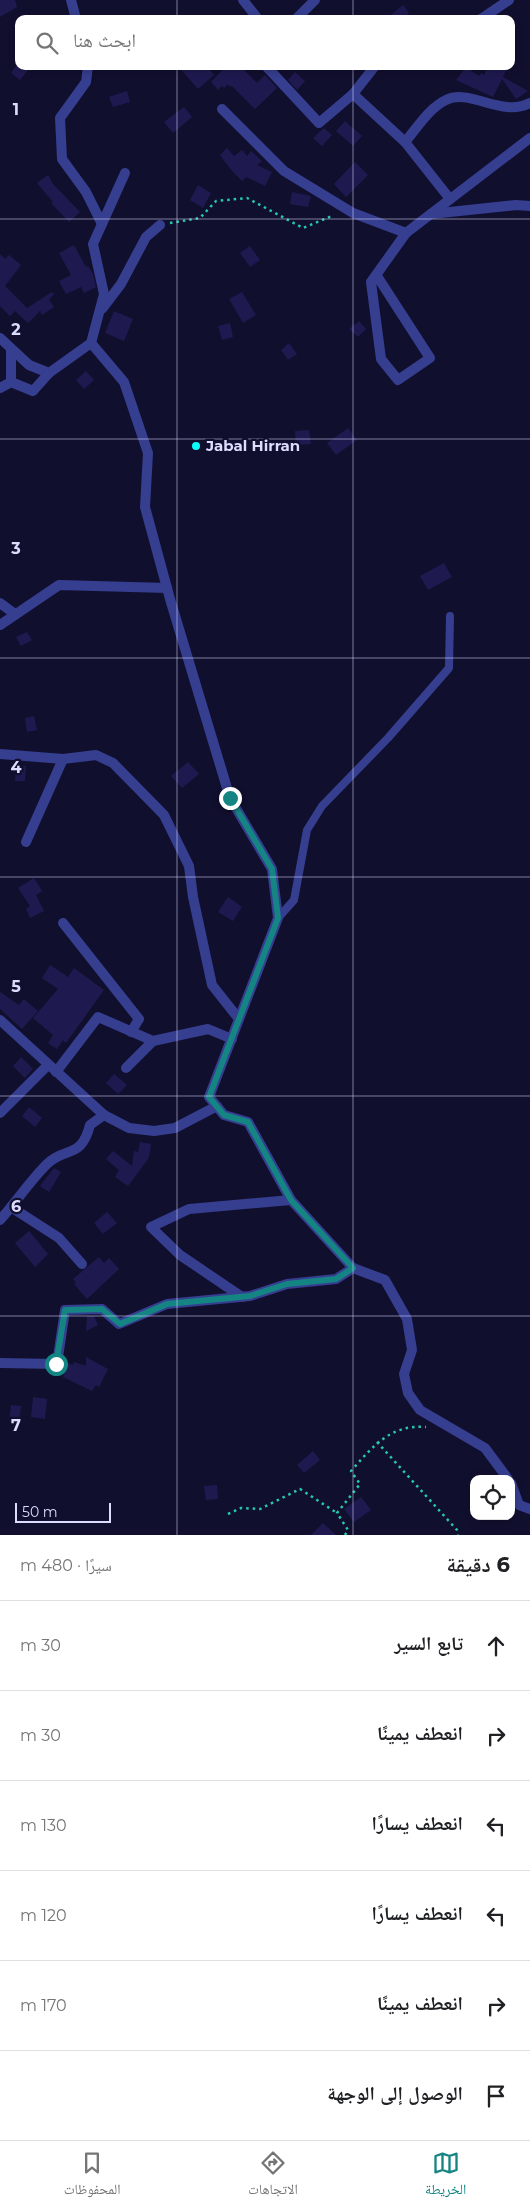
<!DOCTYPE html>
<html lang="ar">
<meta charset="utf-8">
<style>
body{margin:0;font-family:Montserrat,"Noto Naskh Arabic",sans-serif;background:#f6f6f6;color:#202124;direction:rtl}
.controls{position:absolute;right:15px;bottom:15px;display:grid;overflow:hidden;border-radius:10px;box-shadow:0 2px 8px #0003}
.controls button{width:45px;height:45px;display:grid;place-items:center;padding:0;border:0;border-bottom:1px solid #e0e0e0;background:#fff;color:#202124;font:25px sans-serif}
.scale{position:absolute;left:15px;bottom:12px;width:96px;box-sizing:border-box;padding-left:5px;border:2px solid #dcdcff;border-top:0;font-size:14px;line-height:18px;white-space:nowrap;color:#dcdcff;-webkit-text-stroke:4px #110f2e;paint-order:stroke}
.stop{position:absolute;width:15px;height:15px;margin:-11px;border:4px solid #158584;border-radius:50%;background:#fff}
.stop.end{background:#158584;border-color:#fff;box-shadow:0 1px 5px #0008}
.list{margin:0;padding:0;list-style:none}
h2{display:flex;justify-content:space-between;align-items:center;height:65px;margin:0;padding:0 20px;font-size:21px}
h2 small{font-size:16px;font-weight:400;color:#757577}
.list li{display:grid;grid-template-columns:32px 1fr auto;gap:15px;align-items:center;box-sizing:border-box;height:90px;padding:0 20px;border-top:1px solid #e0e0e0}
.list b{display:block;font-size:19px;white-space:nowrap}
.list em{font-size:16px;font-style:normal;color:#757577}
.icon{flex:none;width:28px;height:28px;fill:none;stroke:currentColor;stroke-width:2;stroke-linecap:round;stroke-linejoin:round}
.map{position:relative;flex:none;width:530px;height:1535px;overflow:hidden;direction:ltr}
.search{position:absolute;background:#fff;box-shadow:0 2px 8px #0003;left:15px;right:15px;top:15px;height:55px;display:flex;align-items:center;gap:12px;box-sizing:border-box;padding:0 18px;border-radius:10px;color:#757577;font-size:19px}
.sheet{height:605px;background:#fff}
nav{display:flex;justify-content:space-around;align-items:center;box-sizing:border-box;height:70px;border-top:1px solid #e0e0e0;background:#fff;font-size:14px;color:#757577}
nav a{display:grid;justify-items:center;gap:2px}
nav .on{color:#158584}
.map>svg:first-child{display:block}
.building{fill:#1e1a50}
.lines{fill:none;stroke-linecap:round;stroke-linejoin:round}
.path{stroke:#26c9ab;stroke-width:2.5;stroke-dasharray:2.5 4;stroke-linecap:butt}
.service{stroke:#363e90;stroke-width:8}
.minor{stroke:#363e90;stroke-width:10}
.route{stroke:#158584;stroke-width:6}
.grid{fill:none;stroke:#dcdcff;stroke-width:1;stroke-opacity:0.55}
.poi-dot{fill:#08fff9;stroke:#110f2e;stroke-width:2}
.labels{text-anchor:middle;stroke-width:4.5;stroke-linejoin:round;paint-order:stroke}
.poi-label{font-size:15px;font-weight:bold;fill:#dcdcff;stroke:#110f2e;text-anchor:start}
.grid-label{font-size:16px;text-anchor:middle;font-weight:bold;fill:#dcdcff;stroke:#110f2e;stroke-width:4.5;stroke-linejoin:round;paint-order:stroke}
</style>
<div class="map">
<svg width="530" height="1535" viewBox="0 0 530 1535">
<rect width="100%" height="100%" fill="#110f2e"/>
<!-- building -->
<g class="building">
<path d="M0 0H15L17 7 0 17Z"/>
<path d="M403 5 409 13 403 19H386Z"/>
<path d="M16 66H31L20 80 11 73Z"/>
<path d="M178 66H207L214 75 198 89Z"/>
<path d="M226 66H240L257 83 265 75 277 88 255 109 232 86 230 87 228 84 224 88 222 86 218 90 211 82Z"/>
<path d="M488 66H508L503 77 528 91 516 99 502 79 493 97 456 80 466 67 479 76 481 73 484 75Z"/>
<path d="M295 72 305 81 297 90 288 80Z"/>
<path d="M127 91 130 102 113 107 109 97Z"/>
<path d="M184 107 192 117 173 133 164 122Z"/>
<path d="M345 121 362 136 353 146 336 131Z"/>
<path d="M324 128 332 135 322 146 313 138Z"/>
<path d="M227 148 234 156 242 150 247 156 251 151 262 161 257 165 272 172 265 186 246 177 242 181 232 171 220 155Z"/>
<path d="M355 162 368 175 346 197 334 184Z"/>
<path d="M48 175 53 184 80 212 69 222 51 203 53 202 37 183Z"/>
<path d="M198 185 211 193 203 208 190 200Z"/>
<path d="M292 192 311 196 308 207 290 204Z"/>
<path d="M74 245 86 267 88 266 93 274 96 287 84 293 81 287 66 294 59 281 71 275 59 253Z"/>
<path d="M250 246 260 260 250 267 240 253Z"/>
<path d="M0 254 5 259 9 255 21 265 5 286 27 308 52 292 54 294 49 300 54 307 42 315 40 311 28 323 15 311 10 316 0 306Z"/>
<path d="M242 292 256 315 243 323 229 299Z"/>
<path d="M114 311 133 319 124 341 105 333Z"/>
<path d="M359 321 366 329 358 337 349 329Z"/>
<path d="M230 323 233 337 222 340 218 326Z"/>
<path d="M289 343 297 354 288 360 281 350Z"/>
<path d="M86 371 94 380 84 389 76 380Z"/>
<path d="M348 428 357 440 336 455 327 443Z"/>
<path d="M309 430 311 444 296 445 295 431Z"/>
<path d="M444 563 452 577 428 590 420 576Z"/>
<path d="M27 632 32 640 21 646 16 637Z"/>
<path d="M34 716 37 730 27 732 25 718Z"/>
<path d="M188 762 199 774 182 788 171 776Z"/>
<path d="M16 766H26L25 781H15Z"/>
<path d="M34 878 42 891 36 895 44 911 30 918 26 909 30 906 18 888Z"/>
<path d="M228 897 242 907 233 921 218 912Z"/>
<path d="M50 965 68 977 74 968 104 990 66 1043 63 1040 57 1049 48 1043 53 1035 33 1018 58 989 42 978Z"/>
<path d="M0 992 19 1005 24 999 38 1011 22 1029 0 1009Z"/>
<path d="M21 1057 33 1069 25 1078 13 1066Z"/>
<path d="M114 1074 127 1085 118 1094 106 1083Z"/>
<path d="M29 1107 42 1118 35 1127 22 1116Z"/>
<path d="M140 1142 151 1144 150 1153 148 1159 128 1186 115 1177 119 1170 106 1159 113 1151 132 1166 134 1151 138 1152Z"/>
<path d="M54 1168 61 1172 49 1192 40 1186Z"/>
<path d="M107 1212 117 1223 103 1234 94 1223Z"/>
<path d="M29 1231 48 1254 35 1267 15 1243Z"/>
<path d="M99 1257 104 1263 109 1258 119 1269 87 1299 74 1284 76 1282 73 1279Z"/>
<path d="M87 1316H94L98 1325 86 1331Z"/>
<path d="M86 1357 108 1369 99 1387 96 1385 92 1391 63 1377 68 1363 73 1365 74 1362 86 1366Z"/>
<path d="M33 1397 47 1399 45 1419 31 1417Z"/>
<path d="M11 1405 21 1406 19 1424 9 1423Z"/>
<path d="M313 1451 320 1460 304 1473 297 1465Z"/>
<path d="M217 1485 218 1499 206 1500 204 1486Z"/>
<path d="M361 1497 371 1510 354 1522 344 1509Z"/>
<path d="M323 1523 336 1535H311Z"/>
</g>
<g class="lines">
<!-- path -->
<g class="path">
<path d="M170 223 200 218 216 201 247 198 303 228 334 215"/>
<path d="M377 1442 457 1530 458 1535"/>
<path d="M228 1514 241 1508 260 1509 300 1489 337 1513"/>
<path d="M345 1535 348 1530 337 1513 360 1484 351 1471C373 1446 391 1424 426 1427"/>
</g>
<!-- service -->
<path class="service" d="M278 918 294 900 307 830 322 806 388 738 449 668 450 616"/>
<!-- minor -->
<g class="minor">
<path d="M71 0 76 19"/>
<path d="M243 0 258 19"/>
<path d="M296 19 315 0"/>
<path d="M481 19 509 0"/>
<path d="M88 66 86 82 60 118 62 159 86 192 102 224"/>
<path d="M266 66 319 123 353 94 375 66"/>
<path d="M353 94 405 142 450 199"/>
<path d="M222 109 284 171 353 213 406 233"/>
<path d="M405 142C417 128 429 108 446 100 470 88 502 118 530 103"/>
<path d="M431 214 516 205 530 206"/>
<path d="M377 276 430 358 398 380 381 359 371 282 406 233 530 138"/>
<path d="M102 309 121 284 146 237 160 225"/>
<path d="M0 338 29 365 49 373 91 343 124 382 148 453 145 507 170 599 230 798 272 869 278 918 209 1097 224 1115 248 1122 291 1200 353 1268 385 1280 407 1319 412 1350 404 1374 408 1393 420 1410 485 1448 508 1479"/>
<path d="M91 343 104 294 93 244 125 173"/>
<path d="M11 382V349"/>
<path d="M0 388 11 382 33 391 49 373"/>
<path d="M0 603 15 614"/>
<path d="M0 625 59 585 167 588"/>
<path d="M0 754 63 759 96 755 113 763 164 815 189 866 193 897 212 985 239 1019"/>
<path d="M26 842 63 759"/>
<path d="M63 923 139 1019 131 1032"/>
<path d="M0 1020 104 1115 129 1128 154 1131 175 1128 217 1106"/>
<path d="M126 1068 153 1041"/>
<path d="M56 1072 98 1017 153 1041 208 1029 232 1039"/>
<path d="M0 1113 48 1065"/>
<path d="M11 1207 59 1238 82 1264"/>
<path d="M0 1220C16 1202 30 1181 47 1164 65 1146 81 1160 90 1125L104 1115"/>
<path d="M242 1297 180 1255 151 1227 189 1209 291 1200"/>
<path d="M0 1363 57 1364 65 1310 102 1309 119 1324 167 1304 250 1296 287 1284 336 1279 353 1268"/>
<path d="M511 1483 519 1505 530 1509"/>
</g>
</g>
<g class="lines">
<!-- route -->
<path class="route" d="M56 1364 65 1310 102 1309 120 1324 167 1304 250 1296 287 1284 336 1279 353 1268 291 1200 248 1122 224 1115 209 1097 278 918 272 869 230 798"/>
</g>
<!-- grid -->
<path class="grid" d="M177 0V19M353 0V19M177 66V1535M353 66V1535M0 219H530M0 439H530M0 658H530M0 877H530M0 1096H530M0 1316H530"/>
<!-- markers -->
<circle class="poi-dot" cx="196" cy="446" r="5"/>
<g class="labels">
<!-- poi labels -->
<g class="poi-label">
<text x="206" y="451">Jabal Hirran</text>
</g>
</g>
<g class="grid-label">
<text x="16" y="115">1</text>
<text x="16" y="335">2</text>
<text x="16" y="554">3</text>
<text x="16" y="773">4</text>
<text x="16" y="992">5</text>
<text x="16" y="1212">6</text>
<text x="16" y="1431">7</text>
</g>
</svg>
<div class="controls">
<button><svg class="icon" aria-label="locate" viewBox="0 0 24 24"><circle cx="12" cy="12" r="6"/><path d="M12 2v4M12 18v4M2 12h4M18 12h4"/></svg></button>
</div>
<div class="scale">50 m</div>
<div class="stop" style="left:56px;top:1364px"></div>
<div class="stop end" style="left:230px;top:798px"></div>
<div class="search"><svg class="icon" aria-label="search" viewBox="0 0 24 24"><circle cx="10" cy="10" r="6"/><path d="M15 15l6 6"/></svg>ابحث هنا</div>
</div>
<section class="sheet">
<h2>6 دقيقة<small>سيرًا · 480 m</small></h2>
<ul class="list">
<li><svg class="icon" aria-label="ahead" viewBox="0 0 24 24"><path d="M12 20V5M6 11l6-6 6 6"/></svg><div><b>تابع السير</b></div><em>30 m</em></li>
<li><svg class="icon" aria-label="right" viewBox="0 0 24 24"><path d="M7 20v-9h11M14 6l5 5-5 5"/></svg><div><b>انعطف يمينًا</b></div><em>30 m</em></li>
<li><svg class="icon" aria-label="left" viewBox="0 0 24 24"><path d="M17 20v-9H6M10 6l-5 5 5 5"/></svg><div><b>انعطف يسارًا</b></div><em>130 m</em></li>
<li><svg class="icon" aria-label="left" viewBox="0 0 24 24"><path d="M17 20v-9H6M10 6l-5 5 5 5"/></svg><div><b>انعطف يسارًا</b></div><em>120 m</em></li>
<li><svg class="icon" aria-label="right" viewBox="0 0 24 24"><path d="M7 20v-9h11M14 6l5 5-5 5"/></svg><div><b>انعطف يمينًا</b></div><em>170 m</em></li>
<li><svg class="icon" aria-label="arrive" viewBox="0 0 24 24"><path d="M6 21V4h12l-3 4 3 4H6"/></svg><div><b>الوصول إلى الوجهة</b></div></li>
</ul>
</section>
<nav>
<a class="on"><svg class="icon" aria-label="map" viewBox="0 0 24 24"><path d="M3 6l6-2 6 2 6-2v14l-6 2-6-2-6 2zM9 4v14M15 6v14"/></svg>الخريطة</a>
<a><svg class="icon" aria-label="directions" viewBox="0 0 24 24"><path d="M12 3l9 9-9 9-9-9zM9 14v-3h6M13 9l2 2-2 2"/></svg>الاتجاهات</a>
<a><svg class="icon" aria-label="saved" viewBox="0 0 24 24"><path d="M7 4h10v16l-5-4-5 4z"/></svg>المحفوظات</a>
</nav>
